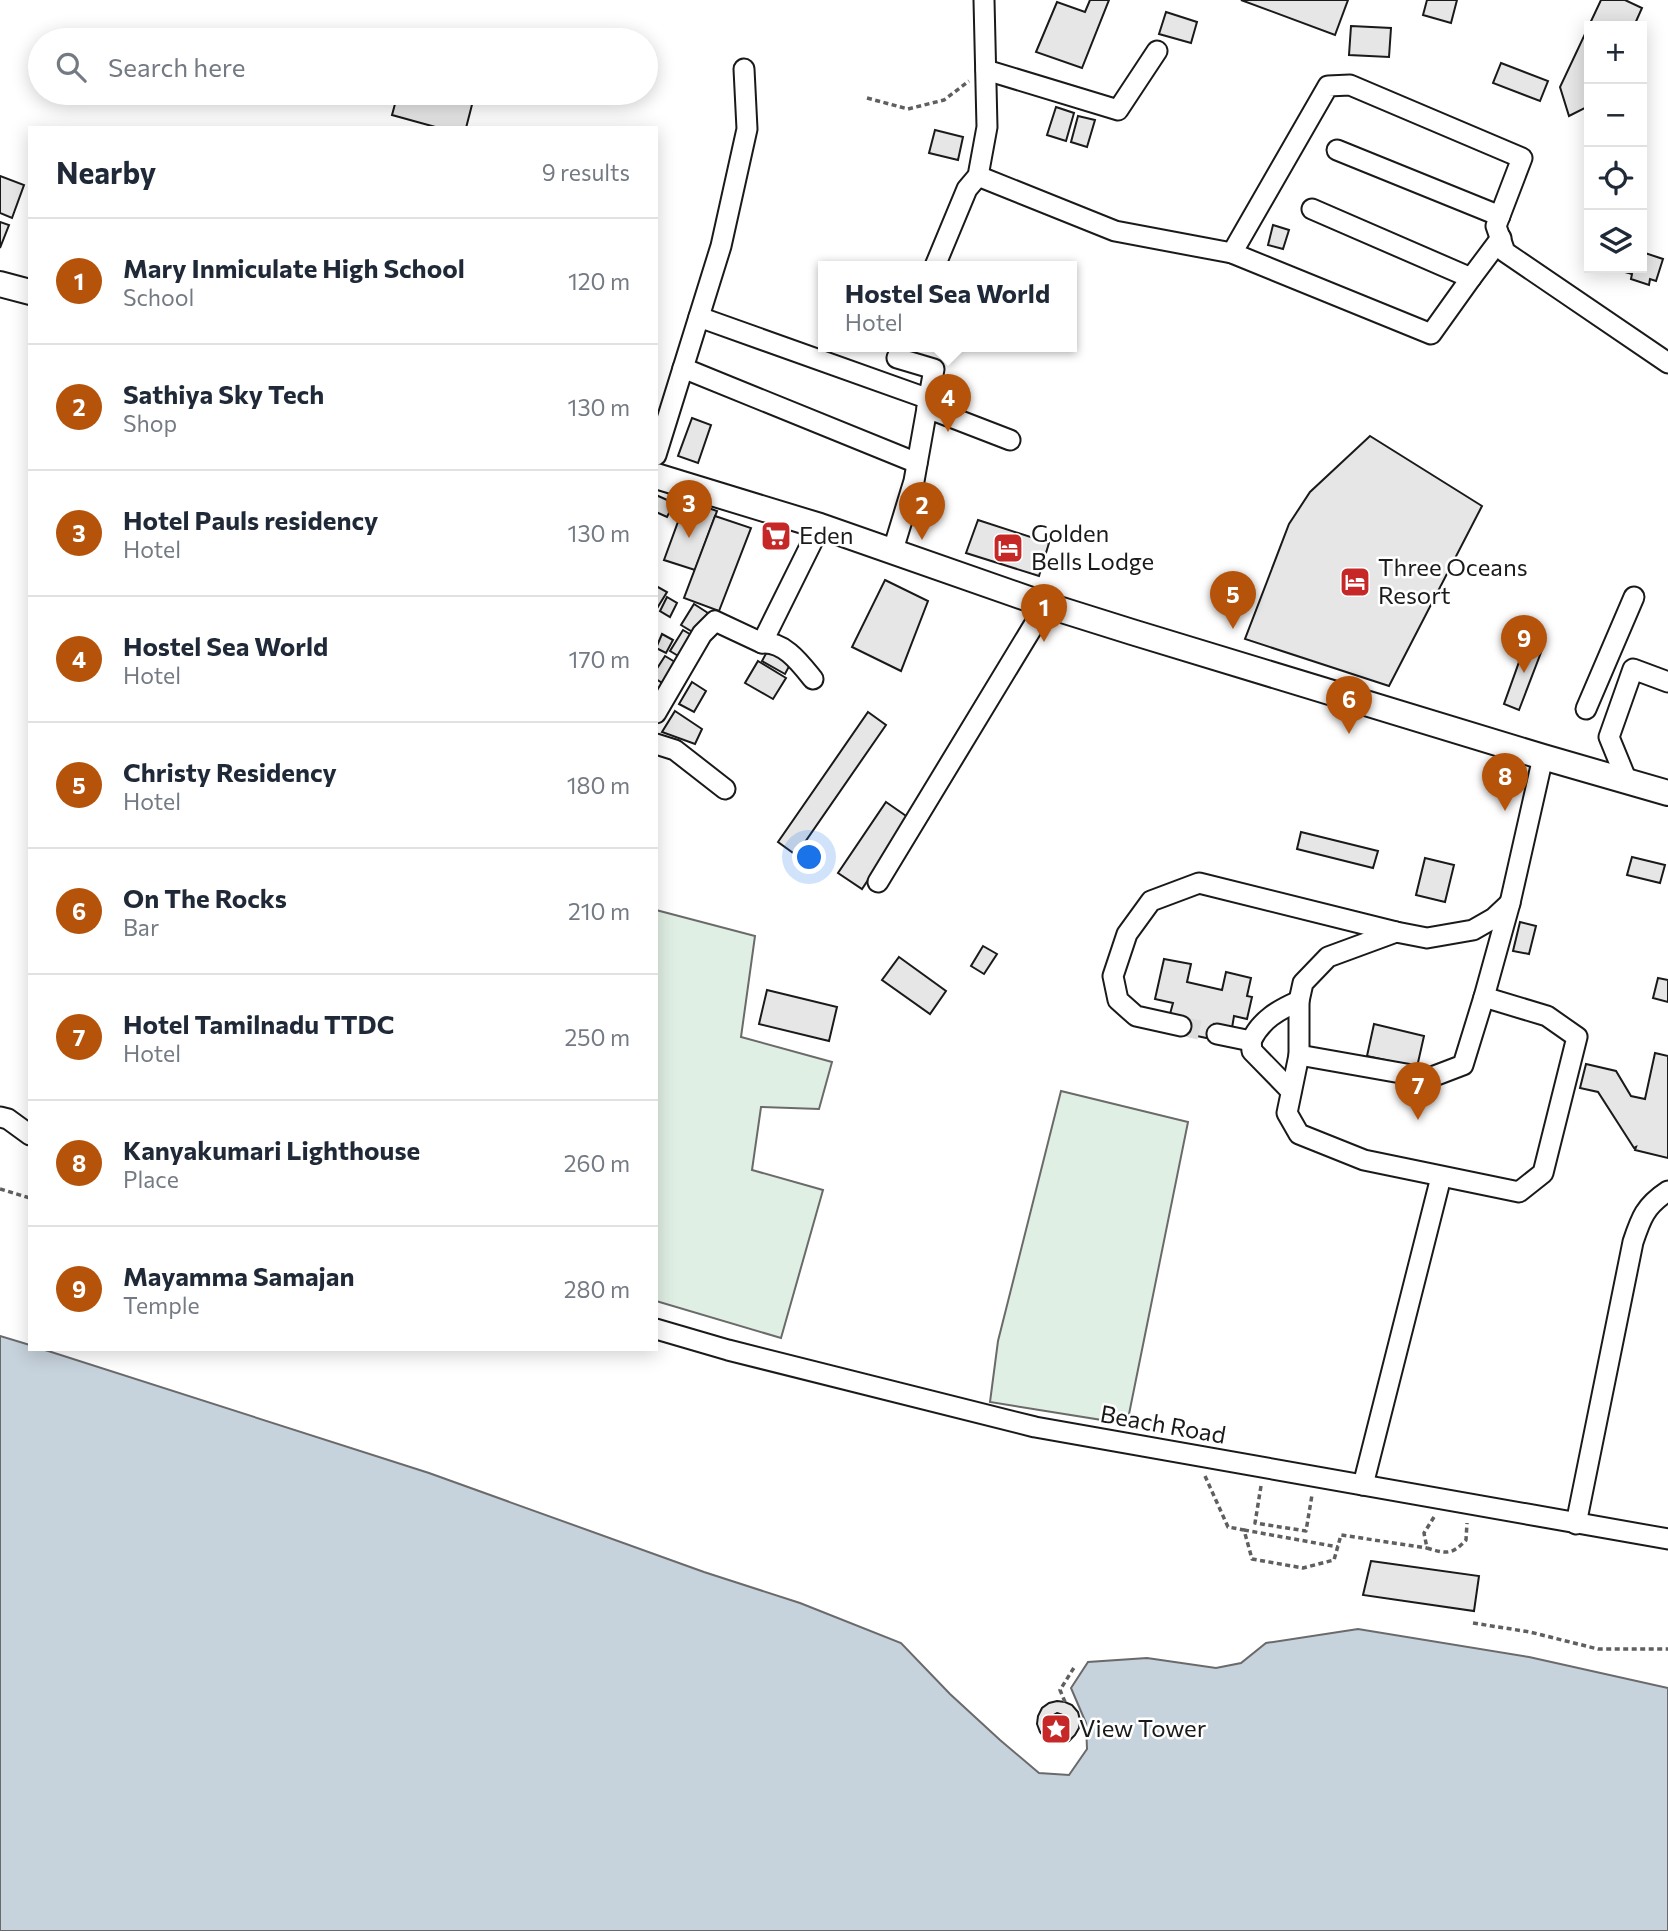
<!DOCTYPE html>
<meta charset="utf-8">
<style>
body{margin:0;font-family:Commissioner,sans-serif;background:#f6f6f7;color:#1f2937}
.controls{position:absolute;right:21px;top:21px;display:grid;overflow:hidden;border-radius:0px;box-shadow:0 4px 18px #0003}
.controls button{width:63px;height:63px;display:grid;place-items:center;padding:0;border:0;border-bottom:2px solid #e0e1e3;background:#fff;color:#1f2937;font:35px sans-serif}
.you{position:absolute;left:810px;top:858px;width:24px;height:24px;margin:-18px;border:5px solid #fff;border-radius:50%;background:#1a73e8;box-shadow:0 0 0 10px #1a73e833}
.badge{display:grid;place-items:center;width:46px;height:46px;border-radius:50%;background:#b45309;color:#fff;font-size:23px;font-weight:700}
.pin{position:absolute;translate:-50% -58px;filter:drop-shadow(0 2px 4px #0008)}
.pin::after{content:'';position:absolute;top:37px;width:24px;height:21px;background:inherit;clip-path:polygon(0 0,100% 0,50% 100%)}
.popup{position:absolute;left:818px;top:261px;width:259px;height:91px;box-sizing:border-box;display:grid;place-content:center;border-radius:0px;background:#fff;filter:drop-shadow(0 2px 5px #0005);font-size:23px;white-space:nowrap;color:#747a83}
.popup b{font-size:26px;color:#1f2937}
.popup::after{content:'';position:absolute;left:50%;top:100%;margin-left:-14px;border:14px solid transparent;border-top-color:#fff}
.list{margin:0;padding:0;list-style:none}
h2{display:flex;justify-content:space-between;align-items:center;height:91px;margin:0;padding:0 28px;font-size:30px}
h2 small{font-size:23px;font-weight:400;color:#747a83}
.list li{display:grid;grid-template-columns:46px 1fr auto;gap:21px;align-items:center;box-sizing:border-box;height:126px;padding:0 28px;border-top:2px solid #e0e1e3}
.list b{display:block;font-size:26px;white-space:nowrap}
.list p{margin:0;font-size:23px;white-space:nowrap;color:#747a83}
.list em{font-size:23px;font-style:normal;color:#747a83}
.icon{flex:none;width:38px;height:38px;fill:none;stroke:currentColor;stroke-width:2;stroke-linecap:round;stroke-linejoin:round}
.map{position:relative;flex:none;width:1668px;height:1931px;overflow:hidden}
.search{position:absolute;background:#fff;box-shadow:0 4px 18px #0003;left:28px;top:28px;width:630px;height:77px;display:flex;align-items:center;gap:18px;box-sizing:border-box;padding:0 24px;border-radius:38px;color:#747a83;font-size:26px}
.panel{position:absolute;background:#fff;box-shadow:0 4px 18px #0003;left:28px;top:126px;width:630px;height:1225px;border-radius:0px}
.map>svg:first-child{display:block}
.green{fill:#e0efe3;stroke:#6a6a6a;stroke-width:2}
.water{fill:#c6d2dc;stroke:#6a6a6a;stroke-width:2}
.building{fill:#e6e6e6;stroke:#1a1a1a;stroke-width:2;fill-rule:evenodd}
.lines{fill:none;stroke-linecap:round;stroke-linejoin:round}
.minor-tunnel{stroke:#ddd;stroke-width:19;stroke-dasharray:19 10;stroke-linecap:butt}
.minor-casing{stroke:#1a1a1a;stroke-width:23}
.major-casing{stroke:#1a1a1a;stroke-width:28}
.path{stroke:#5f5f5f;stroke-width:3.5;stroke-dasharray:5 3.5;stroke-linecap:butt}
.minor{stroke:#fff;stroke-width:19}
.major{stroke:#fff;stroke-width:24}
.labels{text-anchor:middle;stroke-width:5;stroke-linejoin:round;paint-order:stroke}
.poi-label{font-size:24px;fill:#1a1a1a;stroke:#fff;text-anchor:start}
.street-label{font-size:24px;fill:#1a1a1a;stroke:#fff}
</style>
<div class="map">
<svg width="1668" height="1931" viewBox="0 0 1668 1931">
<rect width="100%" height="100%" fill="#fff"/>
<!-- green -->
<g class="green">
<path d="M656 910 755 936 741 1037 832 1062 819 1109 761 1107 752 1170 823 1190 781 1338 656 1301Z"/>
<path d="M1061 1091 1188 1122 1127 1424 990 1402 998 1341Z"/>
</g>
<!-- water -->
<path class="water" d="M0 1336 30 1345V1349H42L429 1473 704 1572 800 1603 901 1643 950 1694 1000 1740 1039 1773 1069 1775 1087 1749 1086 1723 1071 1688 1088 1662 1147 1658 1216 1668 1241 1663 1266 1643 1358 1629 1529 1657 1668 1688V1931H0Z"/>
<!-- building -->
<g class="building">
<path d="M1090 0H1109L1082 68 1036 52 1057 2 1085 12Z"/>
<path d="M1241 0H1348L1335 35Z"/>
<path d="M1427 0H1457L1451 23 1423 15Z"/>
<path d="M1601 0H1625L1642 8 1634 26H1589V106L1569 116 1560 87Z"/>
<path d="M1166 12 1197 22 1191 43 1159 34Z"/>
<path d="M1351 26 1391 28 1389 57 1349 55Z"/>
<path d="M1501 63 1548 81 1540 101 1493 83Z"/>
<path d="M398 93H475L466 128H439L392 115Z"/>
<path d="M1056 107 1074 113 1066 141 1047 135Z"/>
<path d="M1078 116 1095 120 1087 147 1071 142Z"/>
<path d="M935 130 963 137 958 160 929 153Z"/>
<path d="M0 176 24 185 12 218 0 213Z"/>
<path d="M0 222 9 225 0 248Z"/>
<path d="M1273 225 1289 230 1283 249 1268 245Z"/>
<path d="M1642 252 1663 259 1656 281 1650 279 1649 285 1631 279 1632 274 1625 272 1626 268H1642Z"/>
<path d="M692 418 711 425 698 463 678 456Z"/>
<path d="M1370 436 1482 506 1389 686 1245 639 1289 524 1310 492Z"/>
<path d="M656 495 674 503 667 517 656 512Z"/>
<path d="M686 500 717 511 695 570 664 560Z"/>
<path d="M715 516 751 528 719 611 684 598Z"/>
<path d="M978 520 1049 543 1039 576 966 553Z"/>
<path d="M885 580 928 601 901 671 852 647Z"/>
<path d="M656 586 667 592 656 610Z"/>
<path d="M667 597 677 603 670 617 660 611Z"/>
<path d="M694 604 708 613 696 634 681 625Z"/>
<path d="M683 630 698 639 685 660 670 651Z"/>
<path d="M662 634 673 640 666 653 656 648Z"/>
<path d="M1528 637 1545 642 1519 710 1504 704Z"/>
<path d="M770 646 793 659 785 674 762 661Z"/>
<path d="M665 656 680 665 667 686 656 679V670Z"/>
<path d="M758 661 786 678 773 699 745 683Z"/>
<path d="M692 682 706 691 694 712 679 704Z"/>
<path d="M675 711 702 729 695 744 662 732Z"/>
<path d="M868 712 886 725 796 855 778 842Z"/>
<path d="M886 802 909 818 862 889 838 873Z"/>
<path d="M1301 832 1378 851 1373 868 1297 849Z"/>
<path d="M1632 857 1665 865 1660 883 1627 875Z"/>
<path d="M1425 858 1454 865 1445 902 1416 895Z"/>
<path d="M1520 922 1536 926 1529 954 1513 951Z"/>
<path d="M983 946 997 954 984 974 971 966Z"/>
<path d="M899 957 946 991 930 1014 882 980Z"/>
<path d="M1164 959 1191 964 1187 982 1222 990 1226 972 1251 978 1247 996 1252 997 1247 1019 1234 1016 1232 1028 1214 1024 1211 1039 1183 1033 1187 1018 1170 1014 1173 1003 1155 999Z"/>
<path d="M1658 978 1668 980V1002L1653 998Z"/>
<path d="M767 990 837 1007 829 1041 759 1024Z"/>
<path d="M1374 1024 1424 1036 1417 1067 1367 1056Z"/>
<path d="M1655 1053 1668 1056V1158L1635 1150 1636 1147 1634 1148 1598 1092 1580 1088 1586 1064 1616 1071 1631 1096 1645 1099Z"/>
<path d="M1371 1561 1479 1576 1474 1611 1363 1595Z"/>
<path d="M1057 1701 1065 1702 1072 1705 1078 1712 1080 1720 1079 1728 1075 1735 1069 1741 1061 1743 1053 1742 1045 1738 1040 1732 1037 1724 1038 1716 1042 1708 1049 1703ZM1057 1713 1063 1715 1066 1720 1065 1726 1060 1729 1053 1728 1050 1722 1052 1716Z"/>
</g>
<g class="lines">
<!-- minor-tunnel -->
<path class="minor-tunnel" d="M1181 1026 1217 1034"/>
<!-- minor casing -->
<g class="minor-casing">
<g id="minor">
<path d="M986 70 1118 110 1157 51"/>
<path d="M1337 150 1500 216"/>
<path d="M978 176 1115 231 1232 253 1328 86 1350 85 1522 158 1496 226 1505 252 1668 363"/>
<path d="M1312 209 1471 278 1501 238"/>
<path d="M1232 253 1431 334 1471 278"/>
<path d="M935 266 967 189 978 176 987 127 984 0"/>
<path d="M699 317 929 399"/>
<path d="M683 368 917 463"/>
<path d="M927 408 1010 440"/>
<path d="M656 455 721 246 747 129 744 69"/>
<path d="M893 550 914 481 934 369 897 358 902 346"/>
<path d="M762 643C784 641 800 663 813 679"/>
<path d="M1586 709 1634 597"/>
<path d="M656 713 702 634 715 621 762 643 820 526"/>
<path d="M656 744 675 750 725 789"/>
<path d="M1627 781 1609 737 1633 669 1668 682"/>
<path d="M878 882 1046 605"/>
<path d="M1396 932 1328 957 1303 983 1299 1001V1055L1287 1113 1299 1134 1364 1160 1519 1192 1543 1173 1577 1037 1547 1016 1484 997"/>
<path d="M1181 1026 1136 1016 1118 1000 1113 976 1127 934 1151 901 1199 883 1396 932 1427 938 1473 930 1494 918 1510 903"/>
<path d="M1217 1034 1251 1041C1261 1020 1278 1010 1299 1001"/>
<path d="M1251 1041 1252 1051 1291 1091"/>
<path d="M1299 1055 1429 1078 1463 1065 1484 997 1510 903 1543 757"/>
<path d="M0 1117 8 1119 30 1135"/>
<path d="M656 1329 728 1350 1035 1427 1668 1539"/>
<path d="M1363 1485 1441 1177"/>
<path d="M1576 1524 1633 1242C1641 1218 1645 1206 1668 1191"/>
</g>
</g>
<!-- major casing -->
<g class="major-casing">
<g id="major">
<path d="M0 284 30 292"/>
<path d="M656 476 820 526 1046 605 1132 632 1543 757 1668 793"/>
</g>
</g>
<!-- path -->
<g class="path">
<path d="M867 98 908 109 944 100 969 81"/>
<path d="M0 1189 30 1198"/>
<path d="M1205 1476 1228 1527 1244 1530 1252 1559 1303 1568 1334 1560 1341 1535 1427 1548"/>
<path d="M1261 1486 1255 1523 1306 1531 1312 1495"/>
<path d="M1434 1517 1424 1533 1427 1548C1446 1554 1452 1555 1466 1540L1467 1523"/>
<path d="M1244 1530 1338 1547"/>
<path d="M1473 1623 1530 1632 1598 1649H1668"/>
<path d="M1065 1702 1060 1690 1075 1666"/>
</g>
<!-- minor -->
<use href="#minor" class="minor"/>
<!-- major -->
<use href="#major" class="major"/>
</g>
<!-- icons -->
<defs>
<g id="supermarket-square" transform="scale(1.575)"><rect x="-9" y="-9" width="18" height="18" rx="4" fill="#c62828" stroke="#fff"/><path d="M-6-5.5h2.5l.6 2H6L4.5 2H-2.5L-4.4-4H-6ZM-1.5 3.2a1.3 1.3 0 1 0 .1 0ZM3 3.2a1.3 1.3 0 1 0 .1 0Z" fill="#fff"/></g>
<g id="hotel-square" transform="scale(1.575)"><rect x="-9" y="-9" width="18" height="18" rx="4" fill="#c62828" stroke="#fff"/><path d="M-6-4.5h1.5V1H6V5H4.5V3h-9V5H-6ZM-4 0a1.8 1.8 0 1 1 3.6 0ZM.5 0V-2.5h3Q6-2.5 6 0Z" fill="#fff"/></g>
<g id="sight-square" transform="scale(1.575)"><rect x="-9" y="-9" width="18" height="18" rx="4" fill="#c62828" stroke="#fff"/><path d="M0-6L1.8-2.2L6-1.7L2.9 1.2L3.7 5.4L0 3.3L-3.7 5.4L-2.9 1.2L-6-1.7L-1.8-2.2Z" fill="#fff"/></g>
</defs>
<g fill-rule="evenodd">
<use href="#supermarket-square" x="776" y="536"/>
<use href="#hotel-square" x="1008" y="548"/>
<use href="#hotel-square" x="1355" y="582"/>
<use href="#sight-square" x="1056" y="1729"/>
</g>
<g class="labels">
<!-- poi labels -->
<g class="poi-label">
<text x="1031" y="542">Golden<tspan x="1031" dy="28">Bells Lodge</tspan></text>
<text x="799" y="544">Eden</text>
<text x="1378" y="576">Three Oceans<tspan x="1378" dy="28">Resort</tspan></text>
<text x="1079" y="1737">View Tower</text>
</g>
<!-- street labels -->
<g class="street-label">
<text transform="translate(1163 1425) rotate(10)" y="8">Beach Road</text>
</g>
</g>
</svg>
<div class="controls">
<button>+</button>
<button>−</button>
<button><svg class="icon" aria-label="locate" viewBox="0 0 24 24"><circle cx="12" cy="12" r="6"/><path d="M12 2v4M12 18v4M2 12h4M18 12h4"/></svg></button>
<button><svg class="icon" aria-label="layers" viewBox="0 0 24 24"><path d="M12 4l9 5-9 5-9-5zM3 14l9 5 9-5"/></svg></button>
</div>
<div class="you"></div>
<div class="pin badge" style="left:1044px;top:642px">1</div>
<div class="pin badge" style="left:922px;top:540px">2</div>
<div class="pin badge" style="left:689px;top:538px">3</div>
<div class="pin badge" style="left:948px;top:432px">4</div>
<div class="popup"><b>Hostel Sea World</b>Hotel</div>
<div class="pin badge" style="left:1233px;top:629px">5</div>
<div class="pin badge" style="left:1349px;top:734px">6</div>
<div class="pin badge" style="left:1418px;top:1120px">7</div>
<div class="pin badge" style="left:1505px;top:811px">8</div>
<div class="pin badge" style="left:1524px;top:673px">9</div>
<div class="search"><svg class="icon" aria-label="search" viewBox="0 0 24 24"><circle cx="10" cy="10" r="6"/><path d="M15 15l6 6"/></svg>Search here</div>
<section class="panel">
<h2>Nearby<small>9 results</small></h2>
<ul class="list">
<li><span class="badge">1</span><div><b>Mary Inmiculate High School</b><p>School</p></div><em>120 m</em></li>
<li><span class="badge">2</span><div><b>Sathiya Sky Tech</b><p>Shop</p></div><em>130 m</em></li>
<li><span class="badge">3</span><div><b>Hotel Pauls residency</b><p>Hotel</p></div><em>130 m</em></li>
<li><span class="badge">4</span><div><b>Hostel Sea World</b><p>Hotel</p></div><em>170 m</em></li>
<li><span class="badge">5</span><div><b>Christy Residency</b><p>Hotel</p></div><em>180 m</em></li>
<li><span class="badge">6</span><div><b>On The Rocks</b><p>Bar</p></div><em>210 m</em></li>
<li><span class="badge">7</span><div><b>Hotel Tamilnadu TTDC</b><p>Hotel</p></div><em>250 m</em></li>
<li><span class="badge">8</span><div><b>Kanyakumari Lighthouse</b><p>Place</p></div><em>260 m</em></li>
<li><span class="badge">9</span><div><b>Mayamma Samajan</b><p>Temple</p></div><em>280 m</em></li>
</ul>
</section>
</div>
